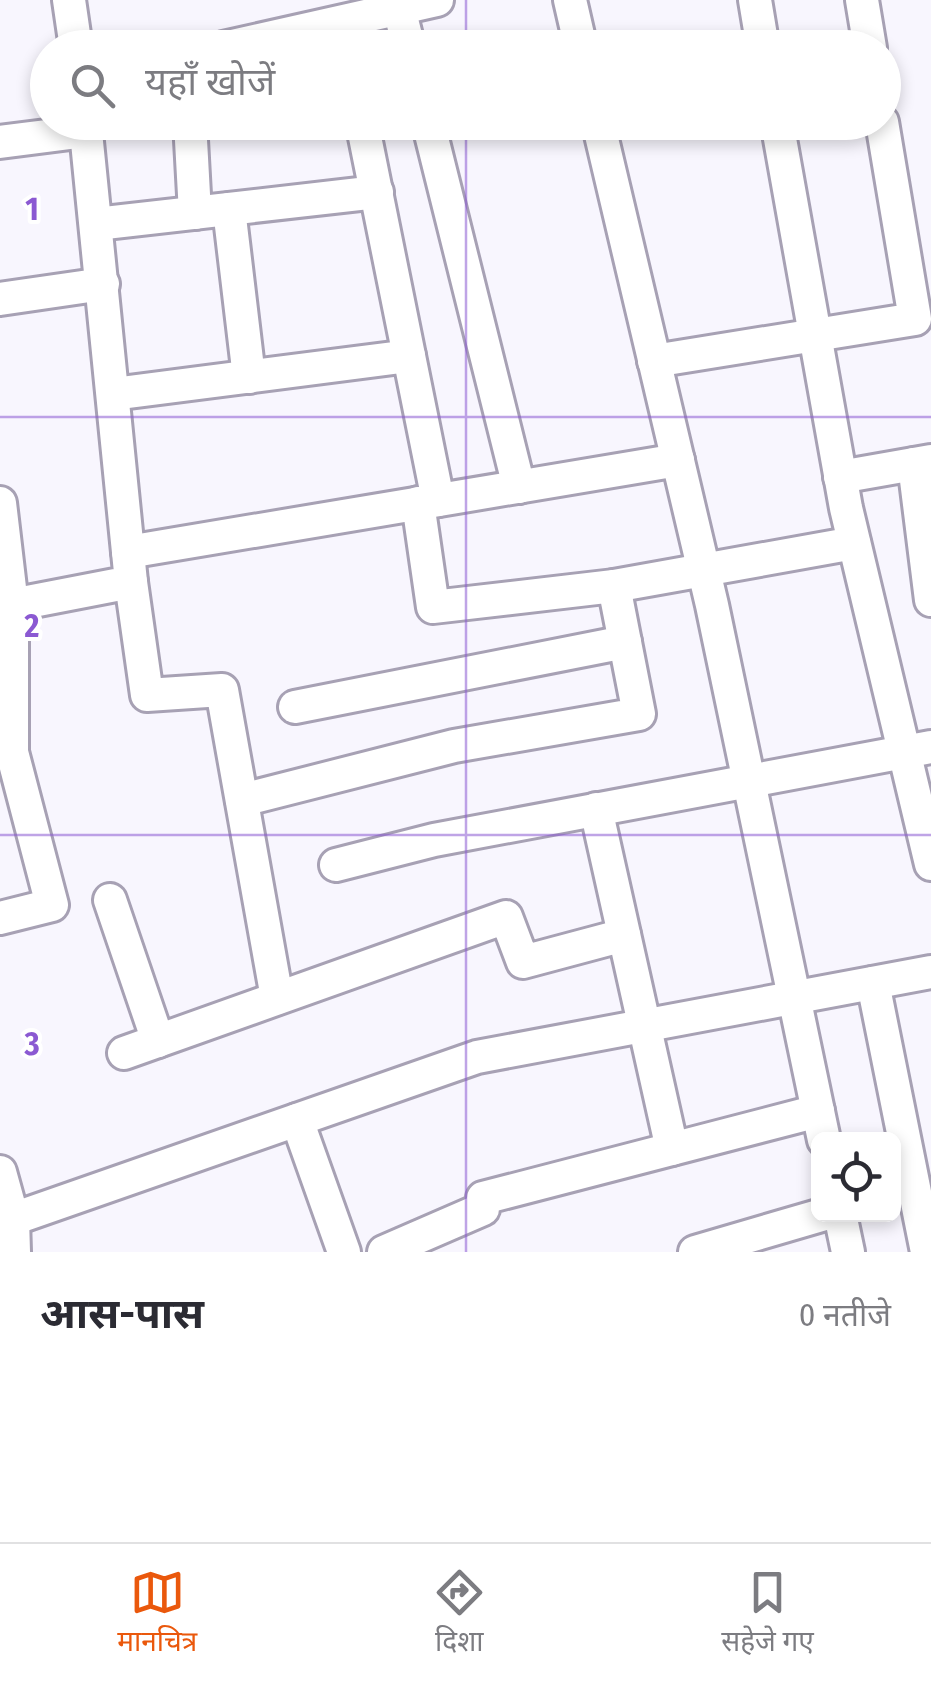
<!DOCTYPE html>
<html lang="hi">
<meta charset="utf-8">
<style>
body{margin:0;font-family:"Fira Sans Condensed","Noto Sans Devanagari",sans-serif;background:#f7f7f7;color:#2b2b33}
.controls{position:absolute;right:30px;bottom:30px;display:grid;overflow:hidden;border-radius:15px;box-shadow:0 5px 15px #0003}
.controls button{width:90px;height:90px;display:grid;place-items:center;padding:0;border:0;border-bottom:2px solid #e1e1e2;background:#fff;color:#2b2b33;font:50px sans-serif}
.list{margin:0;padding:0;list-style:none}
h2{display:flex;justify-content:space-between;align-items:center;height:130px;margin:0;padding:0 40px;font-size:42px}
h2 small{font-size:32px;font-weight:400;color:#7c7c81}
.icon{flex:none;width:55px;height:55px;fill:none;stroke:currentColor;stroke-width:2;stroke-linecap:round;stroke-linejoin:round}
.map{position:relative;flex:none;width:931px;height:1252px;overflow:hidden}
.search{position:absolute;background:#fff;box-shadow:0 5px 15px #0003;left:30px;right:30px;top:30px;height:110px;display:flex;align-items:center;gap:25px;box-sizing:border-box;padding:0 35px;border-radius:55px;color:#7c7c81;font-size:38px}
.sheet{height:290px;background:#fff}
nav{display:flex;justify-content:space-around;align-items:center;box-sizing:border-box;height:140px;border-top:2px solid #e1e1e2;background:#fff;font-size:28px;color:#7c7c81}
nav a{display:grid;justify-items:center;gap:5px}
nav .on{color:#ea580c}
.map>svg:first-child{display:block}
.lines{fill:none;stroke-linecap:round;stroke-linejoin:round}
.minor-casing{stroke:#a7a1b4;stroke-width:38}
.minor{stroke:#fff;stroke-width:32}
.grid{fill:none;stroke:#8b59d2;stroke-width:2.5;stroke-opacity:0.55}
.grid-label{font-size:32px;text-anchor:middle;font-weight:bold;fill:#8b59d2;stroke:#fff;stroke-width:8;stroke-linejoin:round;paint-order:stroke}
</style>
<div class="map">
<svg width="931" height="1252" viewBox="0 0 931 1252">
<rect width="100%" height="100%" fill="#f8f6fe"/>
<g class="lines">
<!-- minor casing -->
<g class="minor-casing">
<g id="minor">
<path d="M69 0 76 48"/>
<path d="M397 0 409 48"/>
<path d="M570 0 581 48"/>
<path d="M755 0 763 48"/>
<path d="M862 0 870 48"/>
<path d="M223 48 437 0"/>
<path d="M190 122 195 213"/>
<path d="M362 122 438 500"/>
<path d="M428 122 519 487"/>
<path d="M598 122 712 605 824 1140"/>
<path d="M777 122 846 508 931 864"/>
<path d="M0 142 86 131"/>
<path d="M229 209 249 377"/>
<path d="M96 224 377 192"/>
<path d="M0 299 103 284"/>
<path d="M654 361 915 319 882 122"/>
<path d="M113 394 409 356"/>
<path d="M914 464 931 600"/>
<path d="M840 477 931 461"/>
<path d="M0 503 12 605V752L52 905 0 918"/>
<path d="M418 503 433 607 614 586 854 543"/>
<path d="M128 552 678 460"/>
<path d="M131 582 147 695 222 690 277 998"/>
<path d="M12 605 131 582 85 122"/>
<path d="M295 707 625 642"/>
<path d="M242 800 454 746 639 714 614 586"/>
<path d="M596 809 672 1149"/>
<path d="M336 865 434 840 931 747"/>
<path d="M110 900 158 1041"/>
<path d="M873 983 927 1252"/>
<path d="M124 1053 506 917 523 962 624 935"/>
<path d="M297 1120 344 1252"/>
<path d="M0 1172 13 1219 14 1252"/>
<path d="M840 1214 848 1252"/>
<path d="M13 1219 477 1057 931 972"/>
<path d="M384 1252 483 1209V1198L818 1111"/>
<path d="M695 1252 825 1214"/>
</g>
</g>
<!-- minor -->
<use href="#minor" class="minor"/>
</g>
<!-- grid -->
<path class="grid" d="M466 0V48M466 122V1252M0 417H931M0 835H931"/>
<g class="grid-label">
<text x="32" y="220">1</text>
<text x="32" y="637">2</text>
<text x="32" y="1055">3</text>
</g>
</svg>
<div class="controls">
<button><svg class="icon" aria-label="locate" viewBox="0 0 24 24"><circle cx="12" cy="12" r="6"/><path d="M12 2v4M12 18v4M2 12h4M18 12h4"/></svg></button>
</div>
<div class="search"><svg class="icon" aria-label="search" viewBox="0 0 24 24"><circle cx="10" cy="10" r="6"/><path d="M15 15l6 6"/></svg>यहाँ खोजें</div>
</div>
<section class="sheet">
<h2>आस-पास<small>0 नतीजे</small></h2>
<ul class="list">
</ul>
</section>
<nav>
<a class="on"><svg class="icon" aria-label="map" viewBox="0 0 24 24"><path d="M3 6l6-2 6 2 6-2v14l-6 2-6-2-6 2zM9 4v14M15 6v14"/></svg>मानचित्र</a>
<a><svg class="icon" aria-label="directions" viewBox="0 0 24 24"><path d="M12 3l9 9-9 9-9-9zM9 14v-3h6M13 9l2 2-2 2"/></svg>दिशा</a>
<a><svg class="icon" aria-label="saved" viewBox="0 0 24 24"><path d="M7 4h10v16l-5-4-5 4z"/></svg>सहेजे गए</a>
</nav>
